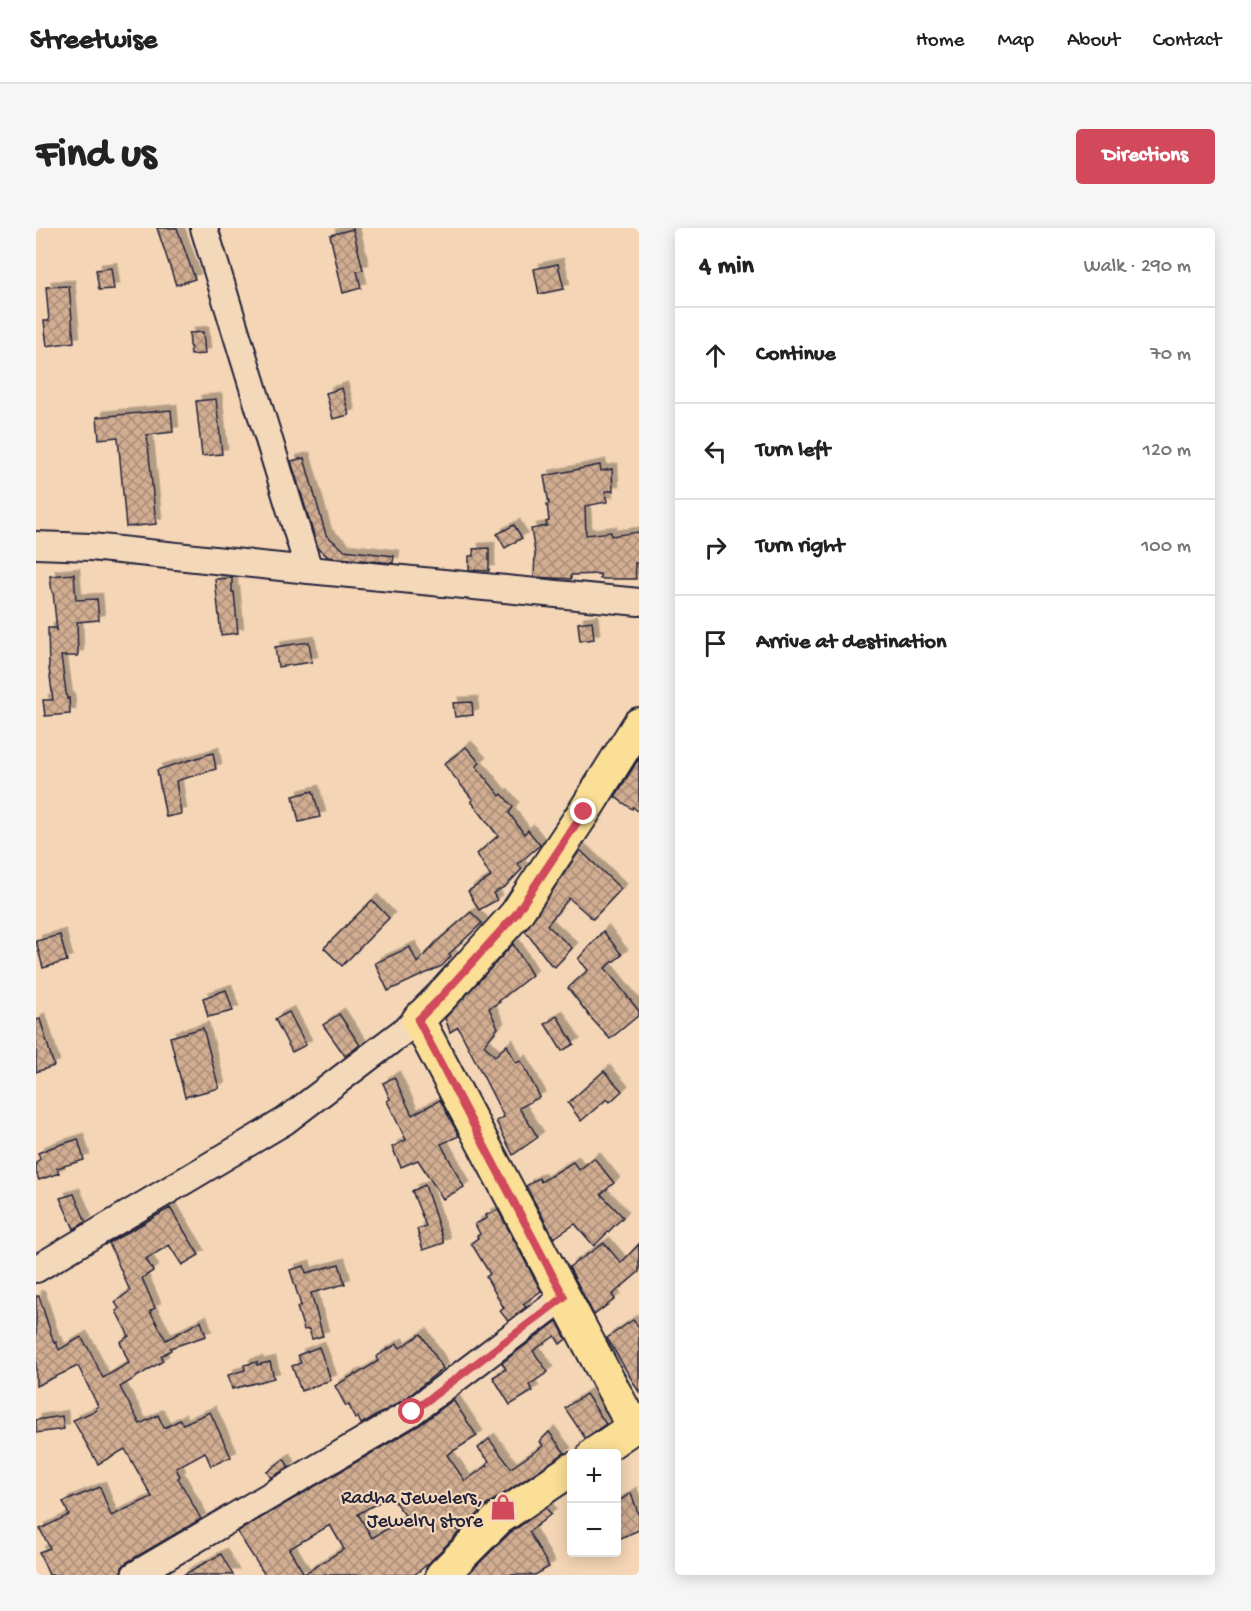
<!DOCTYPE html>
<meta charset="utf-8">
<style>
body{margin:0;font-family:"Gochi Hand",sans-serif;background:#f6f6f6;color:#222}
.controls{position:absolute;right:18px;bottom:18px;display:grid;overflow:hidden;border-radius:6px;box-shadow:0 3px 15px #0003}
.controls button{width:54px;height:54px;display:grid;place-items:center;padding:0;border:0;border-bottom:2px solid #e0e0e0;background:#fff;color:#222;font:30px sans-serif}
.stop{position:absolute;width:18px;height:18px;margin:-14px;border:4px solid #d1495b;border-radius:50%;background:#fff}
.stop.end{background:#d1495b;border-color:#fff;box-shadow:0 2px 6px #0008}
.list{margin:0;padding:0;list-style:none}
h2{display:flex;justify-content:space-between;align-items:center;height:78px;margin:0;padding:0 24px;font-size:26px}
h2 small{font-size:20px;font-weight:400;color:#767676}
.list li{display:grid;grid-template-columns:39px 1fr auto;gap:18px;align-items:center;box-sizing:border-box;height:96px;padding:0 24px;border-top:2px solid #e0e0e0}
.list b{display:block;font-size:22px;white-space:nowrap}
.list em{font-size:20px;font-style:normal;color:#767676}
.icon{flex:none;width:33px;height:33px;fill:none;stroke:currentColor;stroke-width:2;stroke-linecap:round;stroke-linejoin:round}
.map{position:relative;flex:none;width:603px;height:1347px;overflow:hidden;border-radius:6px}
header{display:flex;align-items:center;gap:36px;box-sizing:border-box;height:84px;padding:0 30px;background:#fff;border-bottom:2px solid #e0e0e0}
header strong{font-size:28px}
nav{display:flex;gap:33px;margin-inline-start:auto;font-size:21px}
.intro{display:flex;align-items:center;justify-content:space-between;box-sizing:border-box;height:144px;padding:0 36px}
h1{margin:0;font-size:42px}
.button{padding:15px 27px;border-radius:6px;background:#d1495b;color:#fff;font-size:21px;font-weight:700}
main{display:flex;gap:36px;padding:0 36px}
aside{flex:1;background:#fff;border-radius:6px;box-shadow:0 3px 15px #0003}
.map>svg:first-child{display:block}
.building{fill:url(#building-cross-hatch);stroke:#22223b;stroke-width:1.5;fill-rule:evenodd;filter:url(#shadow)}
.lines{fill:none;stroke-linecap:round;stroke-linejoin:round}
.minor-casing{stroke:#22223b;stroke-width:30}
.major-casing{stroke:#22223b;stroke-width:36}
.minor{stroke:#f4d8ba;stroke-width:26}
.major{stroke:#fbdf96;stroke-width:32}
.route{stroke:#d1495b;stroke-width:8}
.labels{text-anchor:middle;stroke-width:4.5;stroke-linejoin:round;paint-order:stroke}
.poi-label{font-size:20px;fill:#22223b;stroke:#f4d8ba;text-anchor:end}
</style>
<header>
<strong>Streetwise</strong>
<nav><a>Home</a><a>Map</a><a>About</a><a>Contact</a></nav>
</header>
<div class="intro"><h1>Find us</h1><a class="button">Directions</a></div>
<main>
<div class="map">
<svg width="603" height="1347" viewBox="0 0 603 1347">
<defs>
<pattern id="building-cross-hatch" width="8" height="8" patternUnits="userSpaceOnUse" patternTransform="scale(1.5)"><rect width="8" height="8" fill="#d1ad91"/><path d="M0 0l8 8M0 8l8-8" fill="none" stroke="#a98c78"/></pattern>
<filter id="shadow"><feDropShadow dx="5.5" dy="-5.5" stdDeviation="0" flood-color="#0004"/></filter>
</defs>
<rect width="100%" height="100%" fill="#f4d5b5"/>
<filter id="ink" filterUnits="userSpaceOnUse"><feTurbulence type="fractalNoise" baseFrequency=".0167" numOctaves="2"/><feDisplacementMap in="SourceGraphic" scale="12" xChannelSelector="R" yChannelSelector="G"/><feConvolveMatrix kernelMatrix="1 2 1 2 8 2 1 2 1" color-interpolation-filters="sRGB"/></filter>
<g filter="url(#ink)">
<!-- building -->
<g class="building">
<path d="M121 0H141L159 51 140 57Z"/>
<path d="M317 1 327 42 321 43 325 60 307 65 294 7Z"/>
<path d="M522 36 528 61 503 66 498 41Z"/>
<path d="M75 40 78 61 63 62 60 42Z"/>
<path d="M33 58 38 114 11 118 8 93H13L10 59Z"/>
<path d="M167 104 169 126 155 127 153 105Z"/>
<path d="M306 160 313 187 297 191 290 165Z"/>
<path d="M180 171 186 226 166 228 160 173Z"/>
<path d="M135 182 137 204 111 207 120 296 90 299 82 209 63 211 61 189Z"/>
<path d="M268 230 290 307 308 322 358 328 357 335 292 329 282 320 255 233Z"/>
<path d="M564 237 565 243 576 241 577 263H569L571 274 549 278 550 307 575 304V308L603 304V335H599L600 351H564V346L535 347V351L498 349 499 325 495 301 511 298 510 294 513 293 511 276H513L508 248Z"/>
<path d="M478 297 486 310 469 320 461 306Z"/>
<path d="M453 320V343L433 342V328H438L437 321Z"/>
<path d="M38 346 40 372 61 371 63 392 41 394 42 428H25L31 471 33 470 34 486 9 488 7 472H17L13 440 12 400H21V403L17 364H16L14 348Z"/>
<path d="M196 350V364H198L202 405 185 407 179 351Z"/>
<path d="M556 393 558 411 544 413 542 395Z"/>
<path d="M273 414 276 434 242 439 239 419Z"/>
<path d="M436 474 437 487 419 489 417 475Z"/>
<path d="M430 519 444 535 440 538 464 568 466 566 477 579 473 585 488 606 492 602 504 617 482 636 486 641 470 658 457 665 461 672 443 682 432 663 455 649 441 626 462 608 435 573 437 572 408 536Z"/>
<path d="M177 525 180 541 140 553 145 586 130 589 121 542Z"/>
<path d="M603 530V584L597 579 596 581 579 569Z"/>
<path d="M277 563 284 589 263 594 257 568Z"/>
<path d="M544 622 585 661 557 691 533 670 511 697 536 720 519 739 517 737 516 738 489 703Z"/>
<path d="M336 672 353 690 306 738 288 720Z"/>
<path d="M435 684 446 695 413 726 415 728 406 738 352 763 339 735 374 719 381 735 400 714Z"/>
<path d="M567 703 586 727 569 740 603 783V787L574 811 555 790 532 760 552 742 542 731Z"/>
<path d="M24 707 31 733 7 740 0 713Z"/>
<path d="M477 716 496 747 463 773 464 774 453 780 462 800 448 817 459 828 471 817 480 835 485 833 504 869 483 880 502 909 477 927 460 893 468 889 422 799 414 804 409 790Z"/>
<path d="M190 762 197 783 172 789 167 770Z"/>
<path d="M253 784 270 817 256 824 239 791Z"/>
<path d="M303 786 324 817 309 828 287 797Z"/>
<path d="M521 788 538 816 526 823 509 796Z"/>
<path d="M4 791 18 838 0 844V792Z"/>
<path d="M167 800 183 860 149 869 134 809Z"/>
<path d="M568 843 586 863 574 874 571 871 545 893 532 875Z"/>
<path d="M358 849 376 887 404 872 423 908 405 916 428 959 407 971 382 932 365 939 356 919 370 912 351 873 354 871 347 855Z"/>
<path d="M42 911 48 932 21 940 23 945 3 952 0 944V934L4 931 2 925 14 920Z"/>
<path d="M558 930 578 955 565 966 587 989 558 1018 539 996 518 1010 490 958 503 950 505 954 537 934 543 942Z"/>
<path d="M389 957 408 1015 387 1022 381 1001 390 998 376 963Z"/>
<path d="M38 966 50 994 38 1001 24 970Z"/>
<path d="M134 980 163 1027 146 1037 133 1017 110 1031 117 1043 106 1050 119 1080 114 1083 130 1112 165 1093 170 1108 134 1120 135 1122 125 1128 127 1133 84 1159 104 1196 122 1187 128 1200 144 1192 147 1196 174 1184 195 1229 175 1238 169 1224 140 1240 144 1248 142 1250 165 1291 91 1334 86 1339 85 1345 80 1347H13L3 1324 14 1320 4 1301 33 1287 27 1274 64 1259 75 1288 116 1269 89 1221 62 1236 37 1192 61 1182 60 1180 62 1178 42 1138 0 1158V1068H3L18 1115 20 1114 23 1122 45 1109 54 1123 67 1150 93 1135 84 1114 93 1108 80 1083 83 1081 79 1074 94 1063 73 1015Z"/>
<path d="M462 982 505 1063 487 1076 490 1079 472 1093 464 1083 468 1080 450 1049 454 1046 435 1015 442 1010 441 1008 444 1006 439 996 451 990 450 987Z"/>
<path d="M568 1015 585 1035 603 1016V1044L576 1067 579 1071 558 1087 533 1039Z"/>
<path d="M303 1036 309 1056 275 1065 287 1108 276 1111 273 1101 268 1102 261 1079 265 1077 254 1042 268 1038 270 1045Z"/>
<path d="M597 1092 603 1099V1164L571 1110Z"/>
<path d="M521 1093 530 1111 524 1116 519 1108 497 1123 512 1144 493 1157 497 1163 474 1177 457 1149 470 1141 466 1135Z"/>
<path d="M385 1106 407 1140 368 1172 325 1196 322 1189 319 1191 313 1177 310 1178 299 1158 319 1146 320 1147 342 1133 340 1129 352 1121 361 1116 364 1120Z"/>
<path d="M283 1119 295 1152 265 1163 256 1138 265 1135 262 1127Z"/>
<path d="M221 1134V1137L234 1134 238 1150 196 1161 192 1147 209 1142 208 1137Z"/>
<path d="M550 1166 570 1196 549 1210 529 1180Z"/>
<path d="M417 1172 441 1208 411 1227 429 1253 452 1237 451 1235 453 1233 442 1220 453 1211 475 1240 507 1218 504 1213 513 1204 529 1225 452 1276 435 1293 421 1302 423 1304 393 1335 378 1347H229L201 1304 384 1197ZM354 1268 369 1287 358 1297 336 1310 322 1286ZM294 1297 308 1321 268 1346 253 1321Z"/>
<path d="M26 1188 28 1201 0 1205V1192Z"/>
<path d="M248 1231 253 1239 235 1250 231 1244Z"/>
<path d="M595 1265 603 1288V1302L580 1312V1275Z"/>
<path d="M510 1280 515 1286 493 1304 513 1339 499 1347H431L474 1305Z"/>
<path d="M185 1326 197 1347H147Z"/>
</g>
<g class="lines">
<!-- minor casing -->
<g class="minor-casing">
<g id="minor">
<path d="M168 0 273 342"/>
<path d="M0 317 55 319 273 342 603 374"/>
<path d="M0 1041 249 893 382 792"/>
<path d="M99 1347 376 1184 528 1069"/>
</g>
</g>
<!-- major casing -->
<g class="major-casing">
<g id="major">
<path d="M597 1199 382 792 404 770 480 686 548 584 603 496"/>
<path d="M558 1226 597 1199 603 1192"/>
<path d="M406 1347 462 1291 536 1241"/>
</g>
</g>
<!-- minor -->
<use href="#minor" class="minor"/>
<!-- major -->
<use href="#major" class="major"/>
</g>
</g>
<g class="lines" filter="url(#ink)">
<!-- route -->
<path class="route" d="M376 1184 528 1069 382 792 404 770 480 686 548 584"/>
</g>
<!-- icons -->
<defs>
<g id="shop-bare" transform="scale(2.07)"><path d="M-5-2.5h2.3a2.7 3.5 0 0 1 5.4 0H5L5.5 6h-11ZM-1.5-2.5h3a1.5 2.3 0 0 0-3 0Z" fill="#d1495b" stroke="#f4d8ba" stroke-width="2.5" paint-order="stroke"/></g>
</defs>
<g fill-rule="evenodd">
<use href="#shop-bare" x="467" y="1279"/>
</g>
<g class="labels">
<!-- poi labels -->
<g class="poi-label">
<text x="447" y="1275">Radha Jewelers,<tspan x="447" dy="23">Jewelry store</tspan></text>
</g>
</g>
</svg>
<div class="controls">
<button>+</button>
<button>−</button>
</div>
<div class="stop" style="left:376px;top:1184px"></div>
<div class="stop end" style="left:548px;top:584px"></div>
</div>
<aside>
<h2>4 min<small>Walk · 290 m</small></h2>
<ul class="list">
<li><svg class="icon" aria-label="ahead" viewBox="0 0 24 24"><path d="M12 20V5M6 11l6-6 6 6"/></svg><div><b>Continue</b></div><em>70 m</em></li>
<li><svg class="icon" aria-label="left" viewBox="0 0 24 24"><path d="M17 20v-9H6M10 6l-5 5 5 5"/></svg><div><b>Turn left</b></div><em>120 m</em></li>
<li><svg class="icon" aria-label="right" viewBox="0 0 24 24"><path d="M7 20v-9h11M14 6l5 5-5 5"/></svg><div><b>Turn right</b></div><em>100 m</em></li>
<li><svg class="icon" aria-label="arrive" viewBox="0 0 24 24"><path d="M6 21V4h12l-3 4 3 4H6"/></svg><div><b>Arrive at destination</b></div></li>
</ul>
</aside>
</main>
